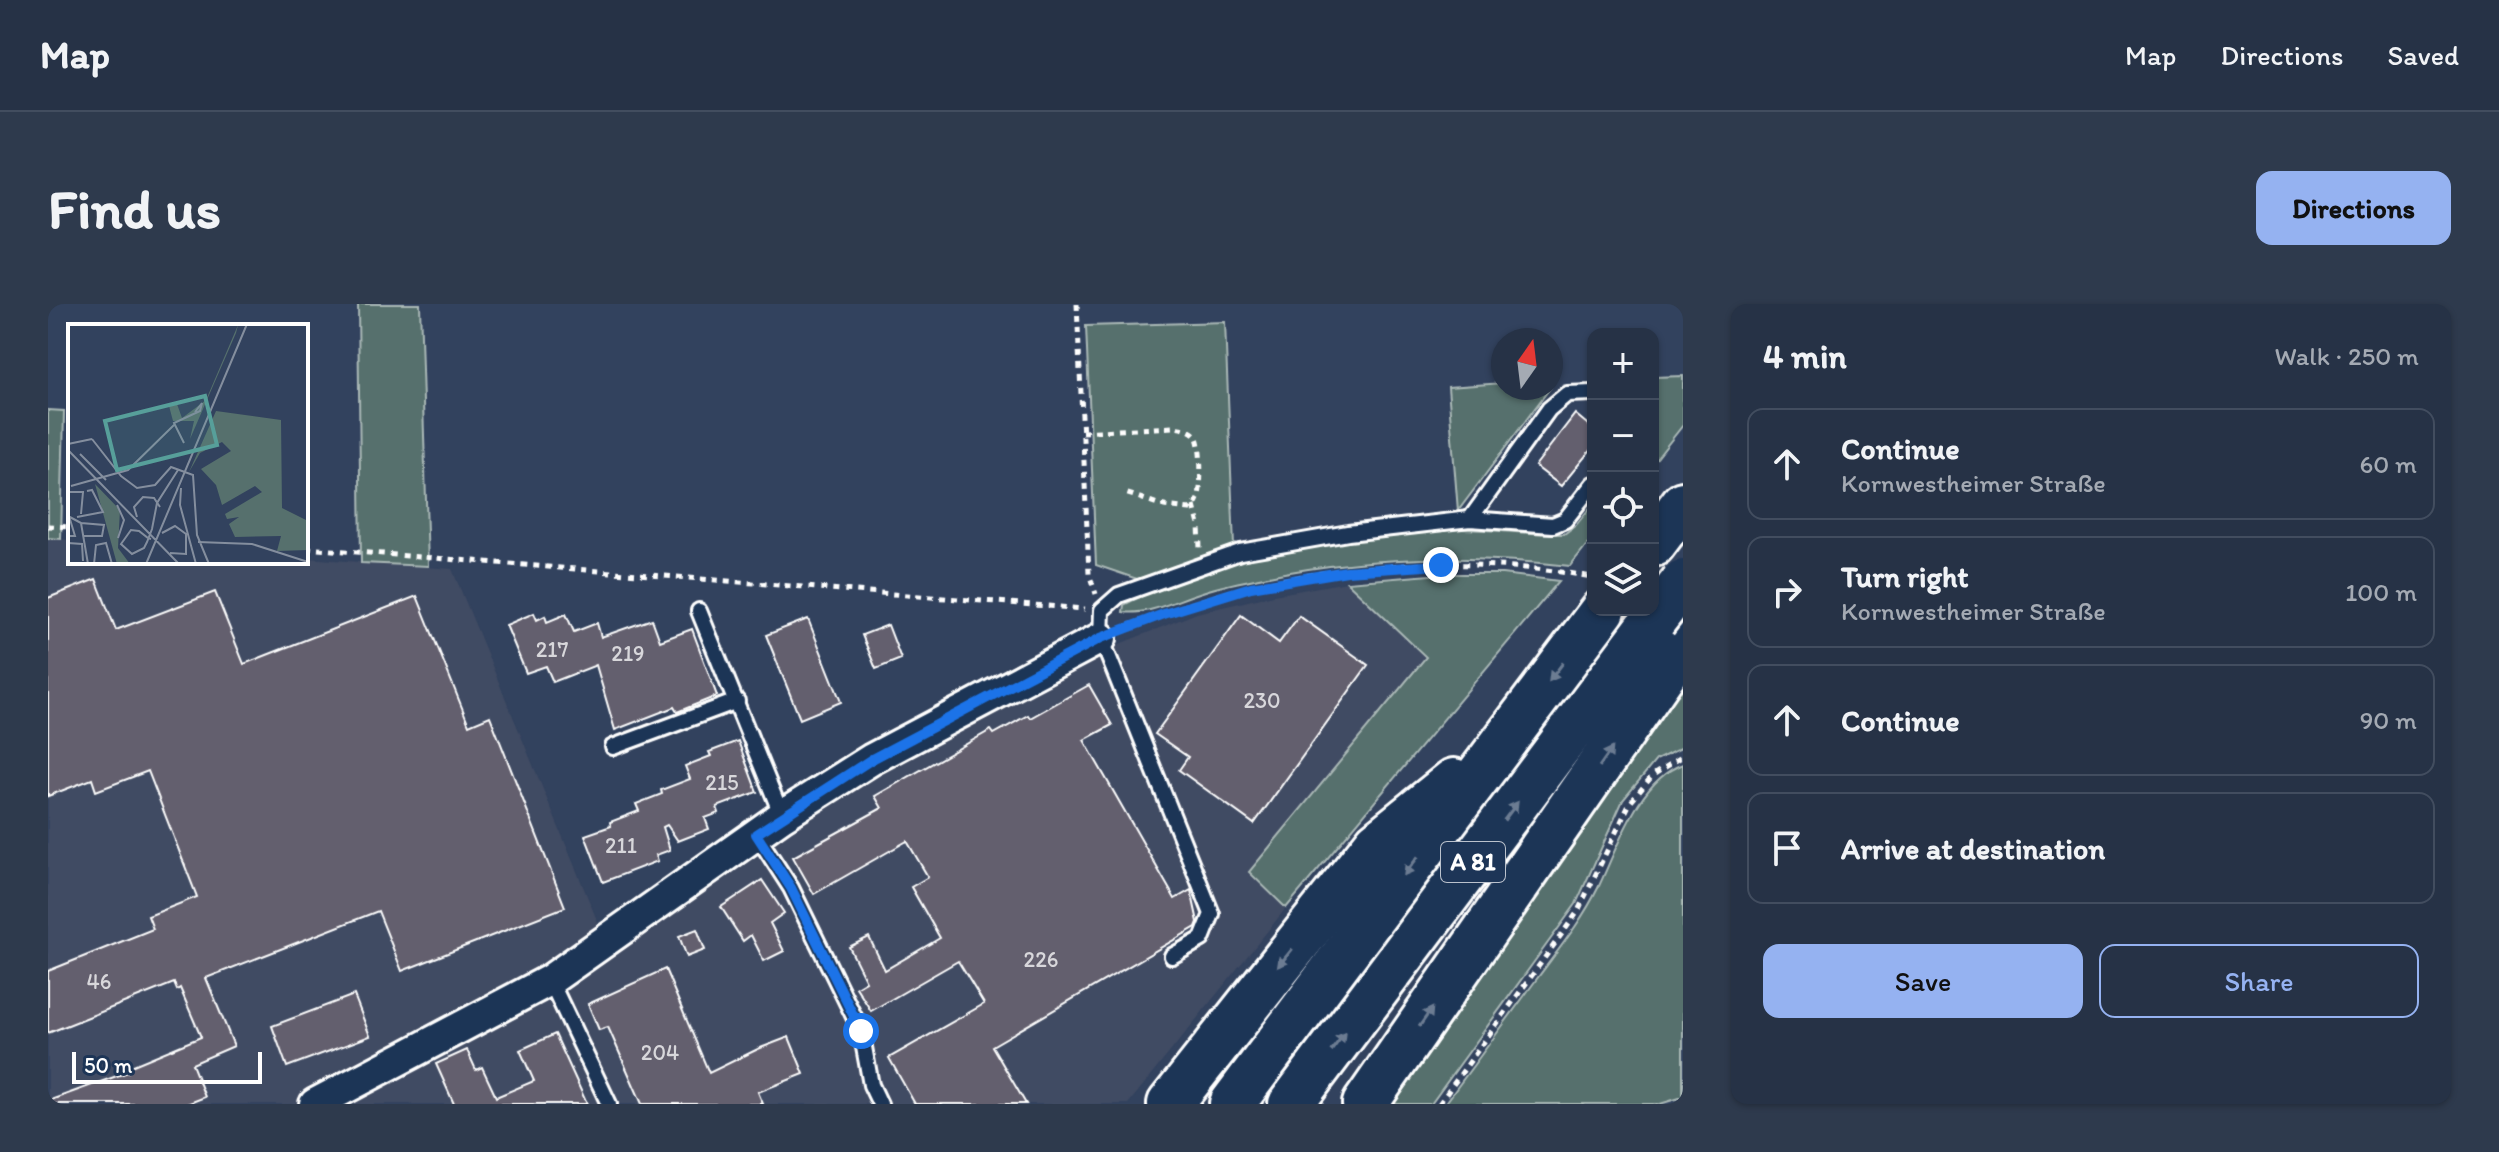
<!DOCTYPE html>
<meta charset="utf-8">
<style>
body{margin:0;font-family:Itim,sans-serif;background:#2e3a4d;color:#f1f3f6}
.controls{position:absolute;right:24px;top:24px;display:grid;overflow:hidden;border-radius:16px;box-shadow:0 2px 6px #0004}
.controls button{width:72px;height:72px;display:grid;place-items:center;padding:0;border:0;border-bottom:2px solid #424d5f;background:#263246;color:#f1f3f6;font:40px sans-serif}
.compass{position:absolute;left:1443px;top:24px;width:72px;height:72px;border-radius:50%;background:#263246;box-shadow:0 2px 6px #0004;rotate:14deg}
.scale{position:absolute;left:24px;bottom:20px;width:190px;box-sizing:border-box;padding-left:8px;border:4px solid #fff;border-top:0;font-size:22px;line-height:28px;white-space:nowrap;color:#fff;-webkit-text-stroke:6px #1d3557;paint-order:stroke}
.stop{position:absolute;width:24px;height:24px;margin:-18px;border:6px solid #1a73e8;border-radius:50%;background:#fff}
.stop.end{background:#1a73e8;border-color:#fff;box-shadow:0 2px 8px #0008}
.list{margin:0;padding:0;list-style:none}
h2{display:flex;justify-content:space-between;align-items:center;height:104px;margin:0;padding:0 32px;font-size:34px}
h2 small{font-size:26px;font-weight:400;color:#a4aab3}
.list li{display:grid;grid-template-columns:52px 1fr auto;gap:24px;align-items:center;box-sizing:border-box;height:112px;margin:0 16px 16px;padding:0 16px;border:2px solid #424d5f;border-radius:16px}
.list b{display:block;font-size:30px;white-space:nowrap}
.list p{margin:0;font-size:26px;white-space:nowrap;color:#a4aab3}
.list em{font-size:26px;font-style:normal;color:#a4aab3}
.actions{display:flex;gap:16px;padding:24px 32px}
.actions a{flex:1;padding:18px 0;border:2px solid #95b2f1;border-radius:16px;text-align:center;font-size:28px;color:#95b2f1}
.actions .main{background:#95b2f1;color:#111}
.icon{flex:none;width:44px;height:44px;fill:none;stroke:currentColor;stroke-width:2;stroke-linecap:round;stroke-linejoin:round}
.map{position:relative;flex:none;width:1635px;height:800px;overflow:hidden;border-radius:16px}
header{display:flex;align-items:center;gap:48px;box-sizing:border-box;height:112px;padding:0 40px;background:#263246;border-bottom:2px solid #424d5f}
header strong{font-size:38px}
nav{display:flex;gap:44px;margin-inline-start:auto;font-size:28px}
.intro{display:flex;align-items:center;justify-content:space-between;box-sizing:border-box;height:192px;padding:0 48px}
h1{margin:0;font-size:56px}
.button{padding:20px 36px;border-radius:16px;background:#95b2f1;color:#111;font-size:28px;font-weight:700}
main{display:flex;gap:48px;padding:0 48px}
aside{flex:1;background:#263246;border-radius:16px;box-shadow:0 2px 6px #0004}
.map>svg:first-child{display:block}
.built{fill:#414b63}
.green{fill:#56706d;stroke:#aab8b6;stroke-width:2}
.building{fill:#635f6e;stroke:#fff;stroke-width:2}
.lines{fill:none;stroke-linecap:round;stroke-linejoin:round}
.lane-casing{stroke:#fff;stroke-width:20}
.street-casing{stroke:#fff;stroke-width:36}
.highway-casing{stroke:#fff;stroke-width:50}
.path{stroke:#fff;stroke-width:5;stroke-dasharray:6 6;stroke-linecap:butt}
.lane{stroke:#1d3557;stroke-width:14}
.street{stroke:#1d3557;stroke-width:30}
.highway{stroke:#1d3557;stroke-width:44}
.highway-bridge-casing{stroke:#fff;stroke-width:50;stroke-linecap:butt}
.highway-bridge{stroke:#1d3557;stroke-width:44}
.oneway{fill:#6c7c92}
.route{stroke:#1a73e8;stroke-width:10}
.labels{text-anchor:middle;stroke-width:6;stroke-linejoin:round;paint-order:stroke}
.number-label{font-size:22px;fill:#d8d7db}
.shield{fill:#1d3557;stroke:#bbc2cd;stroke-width:2}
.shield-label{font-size:24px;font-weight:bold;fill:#fff}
.inset-road{fill:none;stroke:#848e9e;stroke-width:2}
.view{fill:#579f9a;fill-opacity:0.15;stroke:#579f9a;stroke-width:4}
.inset-edge{fill:none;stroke:#fff;stroke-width:4}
</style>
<header>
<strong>Map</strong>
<nav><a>Map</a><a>Directions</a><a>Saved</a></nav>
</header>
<div class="intro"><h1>Find us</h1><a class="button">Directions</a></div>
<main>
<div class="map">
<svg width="1635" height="800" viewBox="0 0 1635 800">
<rect width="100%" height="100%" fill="#32425e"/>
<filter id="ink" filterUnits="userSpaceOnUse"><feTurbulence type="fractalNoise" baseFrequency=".0125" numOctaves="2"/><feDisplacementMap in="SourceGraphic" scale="16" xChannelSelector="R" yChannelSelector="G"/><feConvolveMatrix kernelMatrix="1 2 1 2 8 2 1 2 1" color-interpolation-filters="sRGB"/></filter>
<g filter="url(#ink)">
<!-- built -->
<path class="built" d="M0 234 22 236V258H258V254L404 265 558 638 600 607 1053 334 1069 341 1149 309 1226 291 1299 278 1378 353 1201 568 1238 604 1080 800H4L0 790Z"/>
<!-- green -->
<g class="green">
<path d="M310 0H372L380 262 313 259Z"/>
<path d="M1177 18 1186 243 1092 276 1048 261 1038 22Z"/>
<path d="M1635 72V121L1605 159V73Z"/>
<path d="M1455 79V84H1502L1410 207 1400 83Z"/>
<path d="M0 106 16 107 13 235 0 234Z"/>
<path d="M1545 200V233L1522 262C1417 250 1314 252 1211 274 1191 278 1170 282 1151 289 1128 296 1099 312 1075 308L1076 301C1090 293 1105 287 1120 281 1211 243 1314 227 1412 225 1447 225 1481 231 1516 230L1528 221Z"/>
<path d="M1394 270H1454L1511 277 1238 604 1201 568 1378 353 1299 278Z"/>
<path d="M1635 364V443L1608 456 1575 496 1528 600 1383 800H1334Z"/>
<path d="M1635 460V793L1612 800H1397C1427 759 1458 717 1488 676 1510 646 1534 617 1550 584 1569 545 1590 476 1635 460Z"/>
</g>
<!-- building -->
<g class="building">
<path d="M1527 110 1545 125V143L1513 182 1487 162Z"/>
<path d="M48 275 68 326 167 288 196 360 369 292 421 421 442 412 517 603 354 667 330 607 158 674 186 742 144 760 157 793 139 800H0V797L80 768 78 764 153 733 132 684 129 686 126 679 0 729V667L105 625 100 612 149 593 100 467 48 487 44 475 0 492V294Z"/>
<path d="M486 309 489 316 497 312 499 318 518 310 526 328 549 319 553 333 604 315 612 337 644 325 669 392 629 408 626 403 567 426 548 361 505 378 498 362 478 369 458 321Z"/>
<path d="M1193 311 1231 339 1251 312 1320 361 1206 520 1131 466 1140 453 1107 430Z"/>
<path d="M760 315 793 398 752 415 718 331Z"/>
<path d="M840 321 853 355 828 365 814 331Z"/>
<path d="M1041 381 1064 421 1036 436 1127 595 1143 586 1150 618 1148 623 944 742 978 800H867L841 754 936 700 910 657 823 707 808 683 818 677 801 643 821 633 837 666 892 634 863 583 880 573 859 537 766 590 745 553 834 504 827 492 943 426 946 430 980 411 982 414Z"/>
<path d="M690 437 709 488 669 503 671 509 657 514 661 525 630 537 619 521 615 523 622 546 608 551 610 557 555 578 537 531 563 522 562 518 591 507 588 500 614 490 613 486 642 475 637 462 663 452 661 448Z"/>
<path d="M714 576 736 609 722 619 736 647 716 657 703 631 695 637 673 603Z"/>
<path d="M649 625 657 646 639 653 631 632Z"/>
<path d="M617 665 661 769 710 745 741 733 756 770 710 788 715 800H594L560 723 551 726 540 700Z"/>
<path d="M306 691 322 732 239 763 224 722Z"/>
<path d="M507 730 539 800H406L388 760 419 746 428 766 434 763 448 793 486 777 472 746Z"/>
</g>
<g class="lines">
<!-- lane casing -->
<g class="lane-casing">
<g id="lane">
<path d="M1422 215 1501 105 1519 90 1545 89"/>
<path d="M651 307 734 512"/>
<path d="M565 443 689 397"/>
<path d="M708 530 743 584 813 727 823 781 832 800"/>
<path d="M1124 652 1154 635 1164 610 1053 334 1054 306 1071 291 1192 248 1300 229 1422 215 1505 221 1517 216 1545 180"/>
<path d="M502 676 561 800"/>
</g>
</g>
<!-- street casing -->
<g class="street-casing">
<path id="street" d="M267 800 502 676 734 512 824 455 1053 334"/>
</g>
<!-- highway casing -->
<g class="highway-casing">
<g id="highway">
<path d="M1605 240 1635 200"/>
<path d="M1122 800 1329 539 1406 477"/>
<path d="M1184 800 1555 306"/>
<path d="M1243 800 1606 316"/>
<path d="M1317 800 1635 341"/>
</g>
</g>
<!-- path -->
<g class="path">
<path d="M1029 0 1041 270 1048 290"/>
<path d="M1034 128 1125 123C1133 124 1143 125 1148 132 1154 141 1154 185 1150 195 1148 200 1146 202 1142 205L1116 202 1074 188"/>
<path d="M1146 202 1151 221 1152 244"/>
<path d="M0 222 22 223"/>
<path d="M258 244 1037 305"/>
<path d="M1075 326C1117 309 1160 294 1203 283 1311 258 1436 253 1544 273"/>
<path d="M1391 800 1529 609 1582 499 1605 471 1635 452"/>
</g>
<!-- lane -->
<use href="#lane" class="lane"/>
<!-- street -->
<use href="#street" class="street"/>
<!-- highway -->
<use href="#highway" class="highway"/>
<!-- highway-bridge casing -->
<g class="highway-bridge-casing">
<path id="highway-bridge" d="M1606 316 1635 278"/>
</g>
<!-- highway-bridge -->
<use href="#highway-bridge" class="highway-bridge"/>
</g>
<!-- one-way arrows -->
<defs><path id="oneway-solid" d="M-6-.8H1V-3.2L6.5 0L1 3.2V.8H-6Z" transform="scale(2)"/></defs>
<g class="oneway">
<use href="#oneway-solid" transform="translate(1508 368) rotate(127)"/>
<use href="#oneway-solid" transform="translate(1558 453) rotate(-55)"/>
<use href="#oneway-solid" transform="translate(1463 507) rotate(-53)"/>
<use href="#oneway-solid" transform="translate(1363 562) rotate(127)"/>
<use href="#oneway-solid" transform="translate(1237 654) rotate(129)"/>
<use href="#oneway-solid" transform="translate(1378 713) rotate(-55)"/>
<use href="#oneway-solid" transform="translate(1290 738) rotate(-53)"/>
</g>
</g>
<g class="lines" filter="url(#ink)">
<!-- route -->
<path class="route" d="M813 727 743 584 708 530 824 455 1053 334 1116 310 1203 283 1299 267 1393 261"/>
</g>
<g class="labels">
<!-- number labels -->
<g class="number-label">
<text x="504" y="353">217</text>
<text x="580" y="357">219</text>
<text x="1214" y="404">230</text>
<text x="674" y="486">215</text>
<text x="573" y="549">211</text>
<text x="993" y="663">226</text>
<text x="51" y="685">46</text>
<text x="612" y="756">204</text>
</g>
<!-- shield labels -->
<rect class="shield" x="1393" y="538" width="64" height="40" rx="6"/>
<g class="shield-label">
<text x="1425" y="566">A 81</text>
</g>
</g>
<!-- overview -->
<g transform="translate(20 20)">
<rect width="240" height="240" fill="#32425e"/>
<path d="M170 1 168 9 122 115 126 97H105L101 82 109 80 114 94 138 76ZM148 87 213 96 214 184 240 197V226L209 227 213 212 167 213 161 200 171 193 159 195 157 190 194 168 187 162 154 181 148 161 133 145 163 127 154 118 132 129 121 148ZM27 160 52 186 50 224 62 240H49Z" fill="#56706d"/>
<path class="inset-road" d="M24 115 53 152 69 164 87 161 103 143 125 151 129 211 141 240M116 119 106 99 132 87 134 79 127 88M0 120 24 115M0 126 111 240M12 130 38 156M3 162 60 146 106 101M113 164 112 181 128 240M0 168H15L13 190M49 181 56 196 50 214M0 192 13 199 20 240M9 193 35 188 24 166 19 167M69 193 66 183 75 173 86 174 92 183M13 199 36 201 34 212H16M94 209 107 202 118 210V230L102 229M0 212H7L1 192M83 215 80 214 71 207 63 206 53 220 64 230 76 224 79 218 84 205 89 179 110 146M130 218 184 220 240 238M0 219 14 220 15 237M26 240 28 221 38 219 44 240M78 240 179 0"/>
<path class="view" d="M137 72 149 121 49 146 37 97Z"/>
<rect width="240" height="240" class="inset-edge"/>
</g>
</svg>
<div class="controls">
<button>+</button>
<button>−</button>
<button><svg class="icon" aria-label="locate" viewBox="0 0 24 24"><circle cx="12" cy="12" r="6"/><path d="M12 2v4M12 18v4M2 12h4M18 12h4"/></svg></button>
<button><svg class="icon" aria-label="layers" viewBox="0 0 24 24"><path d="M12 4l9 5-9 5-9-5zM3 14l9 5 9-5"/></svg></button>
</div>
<svg class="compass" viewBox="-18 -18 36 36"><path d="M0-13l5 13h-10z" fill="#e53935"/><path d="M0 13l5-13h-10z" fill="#a4aab3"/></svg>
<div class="scale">50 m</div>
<div class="stop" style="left:813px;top:727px"></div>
<div class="stop end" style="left:1393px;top:261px"></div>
</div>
<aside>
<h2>4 min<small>Walk · 250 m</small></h2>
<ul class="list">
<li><svg class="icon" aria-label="ahead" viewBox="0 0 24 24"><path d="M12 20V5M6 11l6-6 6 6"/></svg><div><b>Continue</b><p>Kornwestheimer Straße</p></div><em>60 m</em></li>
<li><svg class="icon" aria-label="right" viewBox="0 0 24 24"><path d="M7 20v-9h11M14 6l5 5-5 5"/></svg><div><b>Turn right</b><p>Kornwestheimer Straße</p></div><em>100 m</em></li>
<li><svg class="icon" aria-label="ahead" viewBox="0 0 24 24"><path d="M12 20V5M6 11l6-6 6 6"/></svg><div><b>Continue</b></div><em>90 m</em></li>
<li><svg class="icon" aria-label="arrive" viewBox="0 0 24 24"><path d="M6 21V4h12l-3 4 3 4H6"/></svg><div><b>Arrive at destination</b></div></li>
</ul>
<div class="actions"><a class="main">Save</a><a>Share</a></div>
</aside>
</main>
